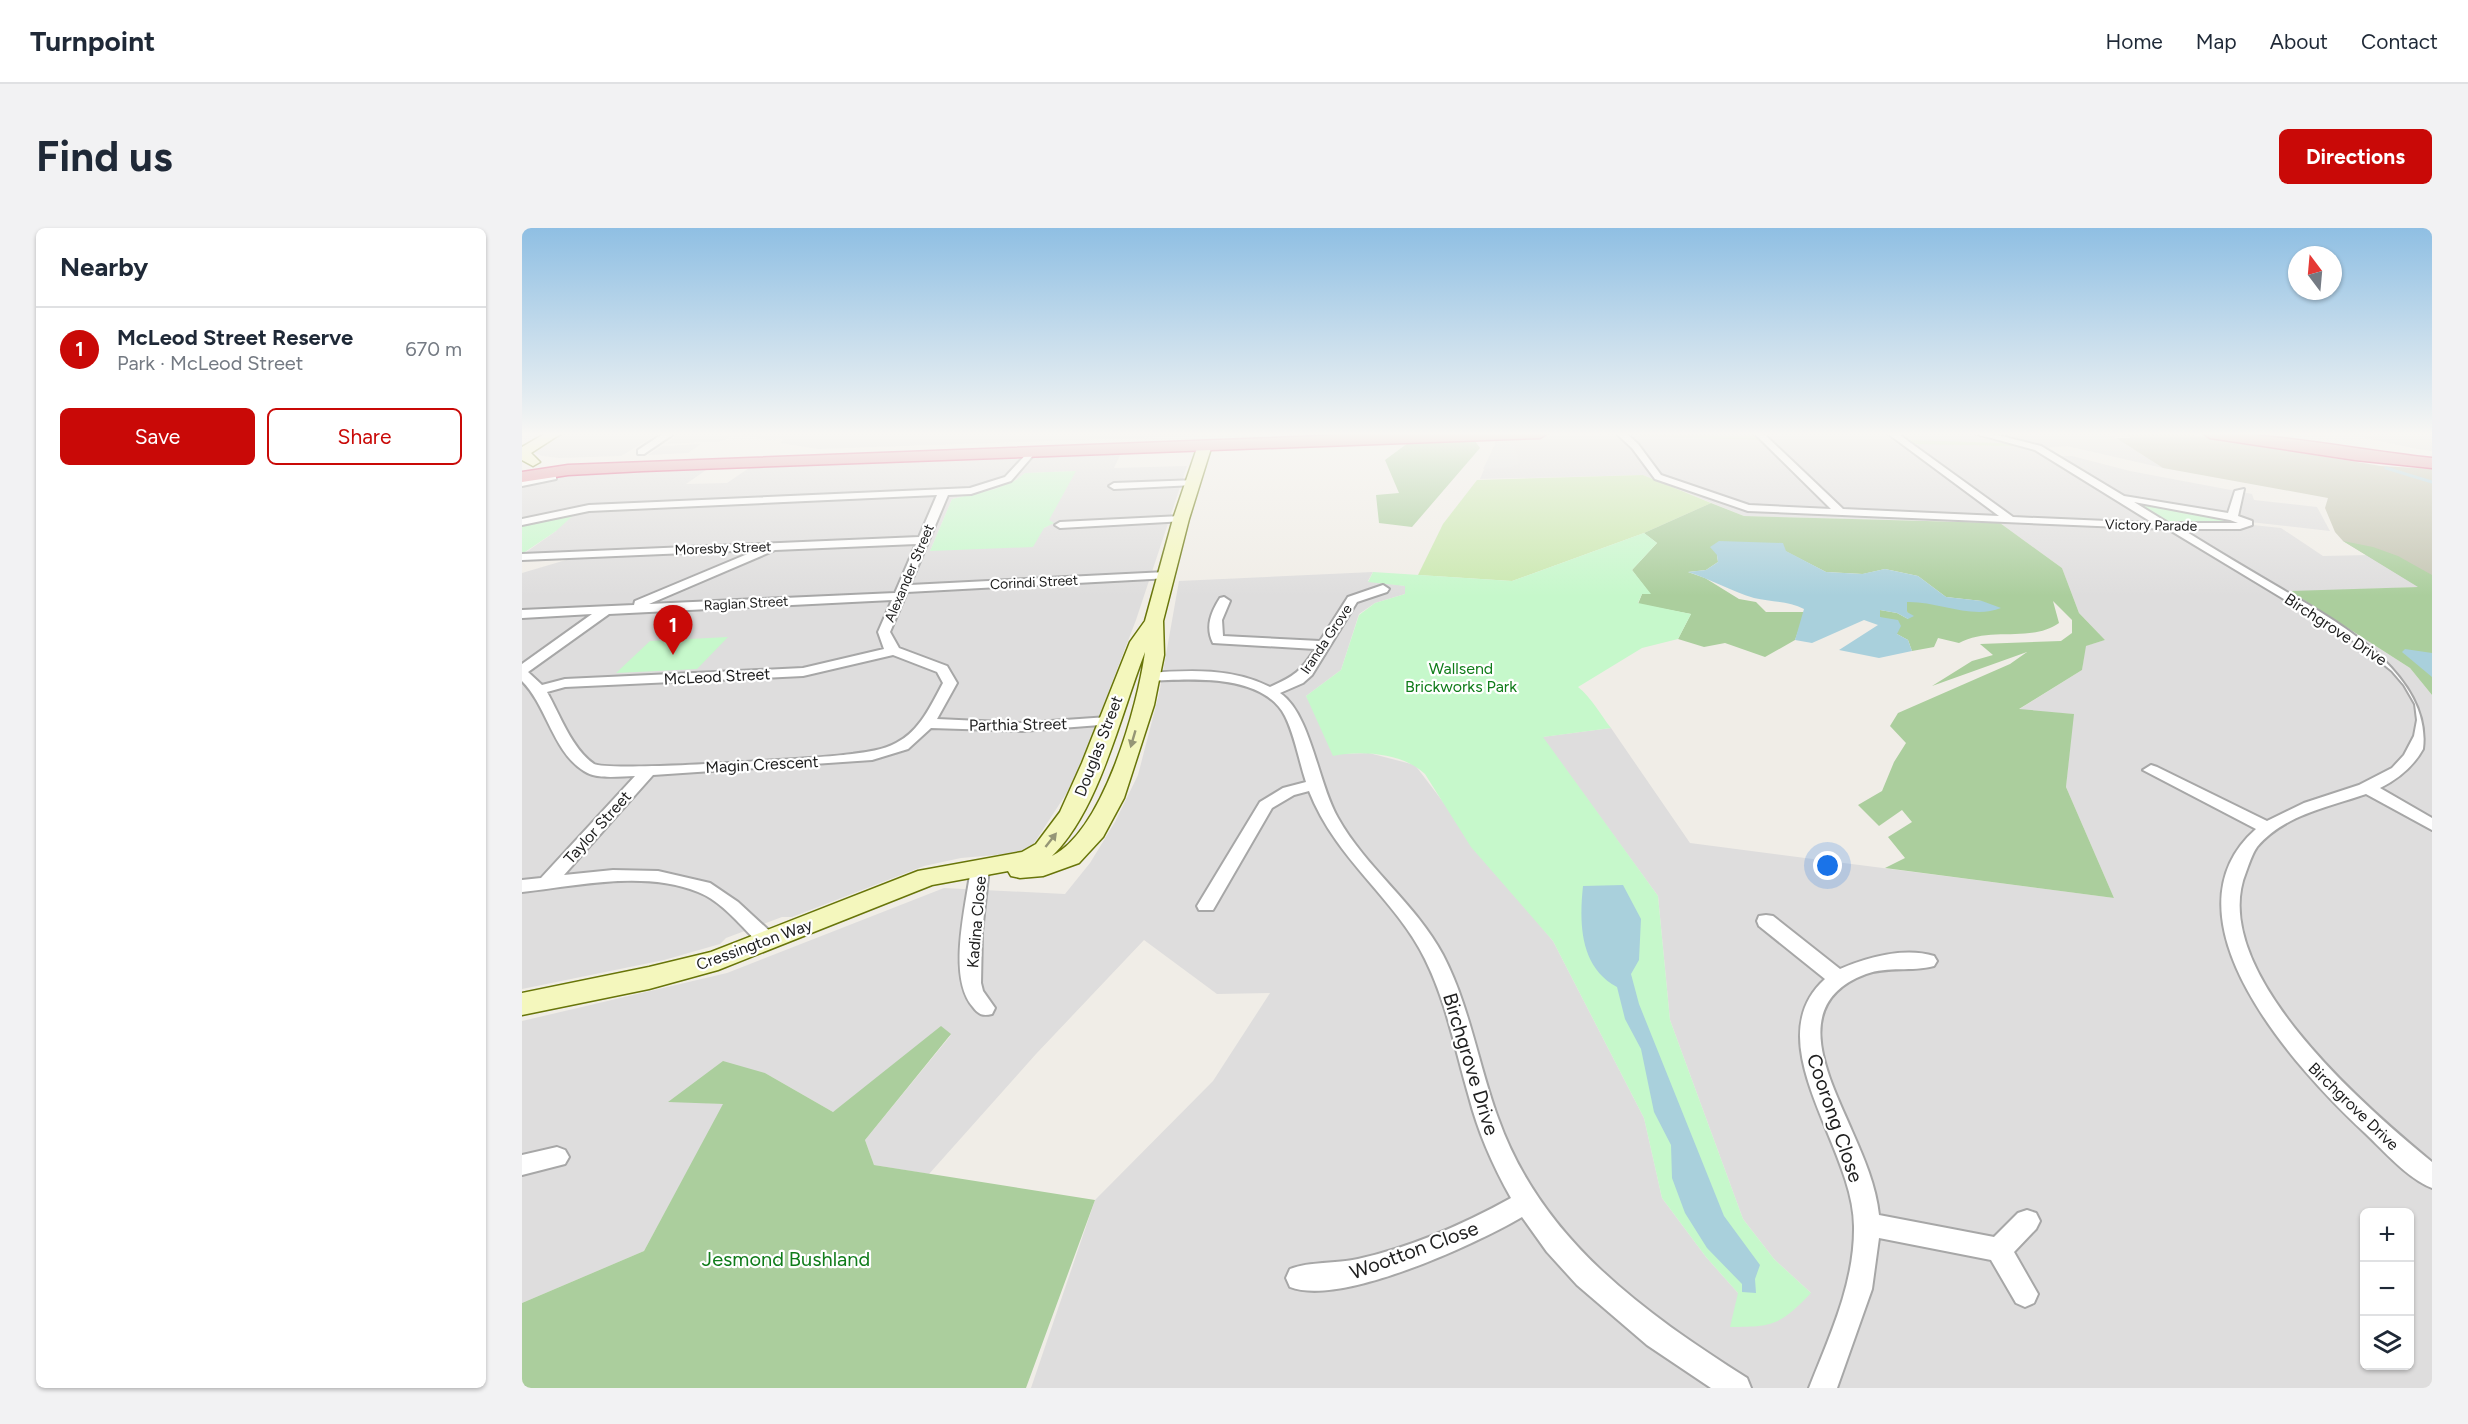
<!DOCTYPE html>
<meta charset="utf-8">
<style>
body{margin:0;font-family:Figtree,sans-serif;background:#f2f2f3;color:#1f2937}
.controls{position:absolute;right:18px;bottom:18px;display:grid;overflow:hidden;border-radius:9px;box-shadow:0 2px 4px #0004}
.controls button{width:54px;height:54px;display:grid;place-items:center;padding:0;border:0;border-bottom:2px solid #e0e1e3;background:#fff;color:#1f2937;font:30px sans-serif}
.compass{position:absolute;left:1766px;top:18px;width:54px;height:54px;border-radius:50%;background:#fff;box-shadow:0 2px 4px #0004;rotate:344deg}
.you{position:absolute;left:1306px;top:638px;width:21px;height:21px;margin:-15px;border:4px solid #fff;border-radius:50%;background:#1a73e8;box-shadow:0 0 0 9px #1a73e833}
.badge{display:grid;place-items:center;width:39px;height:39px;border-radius:50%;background:#c90907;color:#fff;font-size:20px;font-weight:700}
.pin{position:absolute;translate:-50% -50px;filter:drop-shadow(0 2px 3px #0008)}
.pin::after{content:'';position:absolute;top:32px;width:21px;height:18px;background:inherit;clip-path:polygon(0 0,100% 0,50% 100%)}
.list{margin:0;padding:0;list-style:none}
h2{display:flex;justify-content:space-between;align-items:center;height:78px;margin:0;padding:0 24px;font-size:26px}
h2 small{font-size:20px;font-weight:400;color:#747a83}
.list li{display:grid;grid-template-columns:39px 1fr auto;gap:18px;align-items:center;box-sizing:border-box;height:84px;padding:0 24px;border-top:2px solid #e0e1e3}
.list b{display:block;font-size:22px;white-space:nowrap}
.list p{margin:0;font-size:20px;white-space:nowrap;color:#747a83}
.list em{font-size:20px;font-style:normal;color:#747a83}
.actions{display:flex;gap:12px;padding:18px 24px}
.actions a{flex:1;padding:14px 0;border:2px solid #c90907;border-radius:9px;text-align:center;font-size:21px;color:#c90907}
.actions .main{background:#c90907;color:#fff}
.icon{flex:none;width:33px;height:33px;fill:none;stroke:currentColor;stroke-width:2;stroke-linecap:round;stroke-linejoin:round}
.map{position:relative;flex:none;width:1910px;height:1160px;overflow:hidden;border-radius:9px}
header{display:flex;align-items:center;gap:36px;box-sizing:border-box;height:84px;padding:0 30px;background:#fff;border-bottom:2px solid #e0e1e3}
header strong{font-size:28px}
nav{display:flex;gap:33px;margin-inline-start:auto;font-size:21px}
.intro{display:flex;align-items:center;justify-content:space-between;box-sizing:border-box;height:144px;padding:0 36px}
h1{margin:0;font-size:42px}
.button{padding:15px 27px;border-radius:9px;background:#c90907;color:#fff;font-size:21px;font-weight:700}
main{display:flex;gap:36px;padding:0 36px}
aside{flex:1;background:#fff;border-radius:9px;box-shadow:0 2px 4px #0004}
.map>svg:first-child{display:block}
.residential{fill:#dedddd;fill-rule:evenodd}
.construction{fill:#c4c5b2}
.grass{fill:#cae8af}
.forest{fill:#abce9d}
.park{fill:#c6f8cb}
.parking{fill:#e0e0e0}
.water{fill:#a9d0dc}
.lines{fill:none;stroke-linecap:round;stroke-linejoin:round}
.stream{stroke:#a9d0dc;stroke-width:3}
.street-casing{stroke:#a7a7a7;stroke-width:4}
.secondary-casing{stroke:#687509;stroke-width:3}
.highway-casing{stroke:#d52d65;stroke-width:3}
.street{fill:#fff;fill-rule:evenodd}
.secondary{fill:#f4f7bd;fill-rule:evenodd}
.highway{fill:#e492a0;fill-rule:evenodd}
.oneway{fill:#959676}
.labels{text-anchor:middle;stroke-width:4.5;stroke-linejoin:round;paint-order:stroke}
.far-street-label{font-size:14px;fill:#202020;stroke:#fff}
.street-label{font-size:16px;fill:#202020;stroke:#fff}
.park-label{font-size:16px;fill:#107c1a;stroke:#fff}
.near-street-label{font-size:20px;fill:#202020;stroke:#fff}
.near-park-label{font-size:20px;fill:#107c1a;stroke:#fff}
</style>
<header>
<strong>Turnpoint</strong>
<nav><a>Home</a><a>Map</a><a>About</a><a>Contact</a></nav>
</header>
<div class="intro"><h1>Find us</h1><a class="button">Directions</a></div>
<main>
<aside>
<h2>Nearby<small></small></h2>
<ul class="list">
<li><span class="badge">1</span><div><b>McLeod Street Reserve</b><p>Park · McLeod Street</p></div><em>670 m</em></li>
</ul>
<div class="actions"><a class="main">Save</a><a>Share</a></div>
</aside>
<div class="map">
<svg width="1910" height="1160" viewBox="0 0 1910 1160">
<rect width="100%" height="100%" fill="#f0ede7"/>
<!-- residential -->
<g class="residential">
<path d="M41 205H137L99 228 37 230 20 228 11 224Z"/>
<path d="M159 205H195L207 209 201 213 144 216Z"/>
<path d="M217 205H675L669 208 296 221 258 215 261 211 245 212Z"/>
<path d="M1127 205H1586L1641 240 1545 218 1521 220 1535 228H1550L1608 243 1730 266 1732 272 1795 279 1808 303 1710 292 1630 276 1618 277 1712 295 1759 300 1801 328 1847 327 1897 359 1769 364 1888 440 1910 467V1160H509L573 972 691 853 748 765 695 766 622 712 514 826 407 946 352 937 343 912 429 807 311 884 243 845 147 873 202 876 122 1023 0 1075V793L205 745 422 660 543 666 568 635 593 594 616 547 637 466 657 353 851 344 846 353 884 358 883 366 853 375 837 386 819 442 784 468 819 526 847 525 893 537 981 653 1031 713 1122 890 1140 970 1184 1029 1216 1065H1289L1252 1031 1221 991 1148 792 1136 668 1020 509 1089 500 1168 615 1592 670 1544 559 1551 486 1496 482 1560 442 1563 418 1583 412 1557 385 1540 340 1478 295 1222 288 1121 247 958 251 975 211ZM1842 984H1888V1138H1842Z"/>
<path d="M1821 205H1910V223L1895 221Z"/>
<path d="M179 216 166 225 126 227 140 218Z"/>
<path d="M599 225 592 240 665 238 614 392 557 541 544 566 509 620 497 625 439 630 402 638 270 689H260L204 710 198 716 142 732 0 761V345L71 324 0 327 34 303 0 295V252L41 246 187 240 164 256 205 255 230 238ZM553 243 526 292 531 295 522 300 408 323 430 271 472 261 494 252 503 245Z"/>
</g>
<!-- construction -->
<path class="construction" d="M1601 205H1659L1859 238 1910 241V364L1897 359 1821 313 1813 304 1803 280 1806 270 1641 240 1594 210H1609Z"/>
<!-- grass -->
<g class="grass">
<path d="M1127 205C1163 205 1197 209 1233 207L1238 212 1115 208Z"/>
<path d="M1385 212 1479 215 1492 218 1390 216Z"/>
<path d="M1121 247 1189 275 1122 305 990 353 896 347 921 296 955 252Z"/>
</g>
<!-- forest -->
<g class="forest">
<path d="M953 213 958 220 890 299 857 295 854 267 877 265 863 232 886 215Z"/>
<path d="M1189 275 1222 288 1478 295 1540 340 1557 385 1583 412 1564 418 1560 442 1497 481 1552 486 1544 559 1592 670 1363 640 1383 630 1366 609 1390 594 1380 582 1357 598 1336 577 1360 563 1372 534 1384 515 1368 498 1376 485 1488 436 1505 424 1410 458 1450 433 1471 427 1458 416 1539 413 1550 405V392L1531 373 1537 395C1509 415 1468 398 1437 415L1416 410 1412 419 1390 423 1386 412 1375 406 1358 389V382L1375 385 1386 391 1384 374 1400 373 1426 379 1460 373 1424 369 1396 348 1363 341 1341 346 1304 344 1263 323 1195 327 1196 334 1184 342 1166 344 1183 350 1217 371 1234 374 1244 384H1283L1273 412 1243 429 1203 415 1182 419 1156 411 1169 386 1116 376 1120 366H1128L1110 342 1135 315 1122 305Z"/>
<path d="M1821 313 1851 319 1876 328 1910 347V467L1888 440 1768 363 1896 359Z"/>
<path d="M419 798 429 806 343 912 352 937 573 972 504 1160H0V1075L122 1023 201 876 146 874 201 833 243 845 311 884Z"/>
</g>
<!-- park -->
<g class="park">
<path d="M554 243 527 292 532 295 522 300 511 319 408 323 430 271 473 261 494 252 503 245Z"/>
<path d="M1630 276 1710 292 1712 295 1649 296 1617 277Z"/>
<path d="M56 283 34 303 0 326V295Z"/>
<path d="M1122 305 1135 315 1110 342 1129 366H1120L1116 375 1169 386 1156 411 1120 420 1056 459C1069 469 1078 486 1089 500L1021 509 1136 668 1148 792 1221 991 1252 1031 1289 1065C1258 1097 1252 1099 1208 1099L1216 1065 1184 1029 1140 970 1122 890 1031 713 949 619 903 546C881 525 839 522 811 528L784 468 819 442 837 387 853 375 883 366V358L846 354 851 344 990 353Z"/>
<path d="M206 409 175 441 94 445 128 413Z"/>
</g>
<!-- parking -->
<path class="parking" d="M975 213H990L998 235 989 239 961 241Z"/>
<!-- water -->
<g class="water">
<path d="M1197 313 1261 315 1264 323 1304 344 1340 346 1363 341 1396 348 1424 369 1460 373 1479 380C1450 392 1416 373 1385 374V384L1392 388 1386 391 1375 385 1358 382V389L1376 392 1379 398 1375 406 1386 412 1390 423 1357 430 1317 422 1356 397 1342 392 1290 415 1273 412 1282 381C1267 373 1249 374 1232 370 1209 363 1188 351 1166 344L1184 342 1196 334 1195 327 1188 319Z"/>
<path d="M1883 421 1910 425V449L1880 424Z"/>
<path d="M1101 657 1119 691 1117 732 1109 746 1117 776 1202 988 1238 1037 1233 1051 1234 1065 1220 1064V1056L1185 1020 1163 985 1150 950 1149 917 1132 884 1119 821 1103 791 1095 759C1058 739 1057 696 1061 658Z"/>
</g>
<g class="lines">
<!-- stream -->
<path class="stream" d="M1864 240 1910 254"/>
<!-- street casing -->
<g class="street-casing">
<g id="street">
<path d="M142 205H153L122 226H116V222Z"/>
<path d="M1094 205H1104L1116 216 1139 247 1227 277 1309 281 1232 205H1241L1321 281 1477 288 1365 205H1375L1491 289 1631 295 1513 222 1451 205H1467L1519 218 1602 268 1706 285 1713 263 1722 261 1716 288 1730 293V297L1718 301H1660C1698 325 1736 347 1775 370 1821 397 1910 450 1901 521 1891 539 1876 551 1858 560L1910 590V602L1844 566C1806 579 1762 587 1735 619 1730 626 1727 636 1724 644 1684 742 1843 879 1910 934V960C1885 950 1862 923 1843 905 1775 842 1634 689 1734 601L1621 542 1629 537 1635 539 1745 593 1782 575 1837 557 1870 540 1882 527 1892 508 1895 492 1893 476 1882 457 1870 443 1838 417 1646 301 1226 283 1133 251 1110 220ZM1612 274 1708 292 1716 295H1646Z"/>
<path d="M509 221 514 224 489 253 449 266 426 267 388 357 644 344 648 346V350L385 364 368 404 377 420 425 438 435 455 415 491 500 495 586 489 593 493 591 496 500 503 409 500 386 521 350 532 131 547 42 647 91 642 136 643 188 655 216 674 253 708 256 713 253 718H239C221 700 200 673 176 664 122 642 55 658 0 664V652L19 650 113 548C98 548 75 552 62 543 31 524 25 478 0 453V436L70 386 0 390V382L112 377 113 373 235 322 0 332V326L397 309 415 267 67 283 0 297V291L67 277 448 260 483 249ZM394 316 373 365 127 376 253 322ZM370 372 356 404 362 421 281 440 43 451 20 457 6 444 87 386ZM371 427 415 444 421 455C409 477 398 503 374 515 361 522 345 524 330 526 301 530 86 544 72 536 50 521 38 487 25 464L43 459 281 448Z"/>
<path d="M31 246 34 247V251L0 258V252Z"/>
<path d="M675 252V256L672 257 592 261 587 258 592 255Z"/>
<path d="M659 288 663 289V293L538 300 533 297 538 294Z"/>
<path d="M861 357 867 361 865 364 835 374 790 447 781 455 758 465C789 486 796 556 816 590 844 640 894 676 921 727 948 779 956 836 976 890 1019 1011 1121 1084 1225 1150L1229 1160H1189L1125 1117 1055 1057 1025 1024 1000 989C954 1016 818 1079 768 1059L764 1050 768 1041C788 1033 814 1036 836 1031 890 1019 940 997 989 970 971 938 956 904 947 869 933 822 925 775 903 731 873 670 814 632 787 563L772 567 750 580 691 682H677L675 678 738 574 761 560 784 554C777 533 773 508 763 488 741 445 667 451 627 453L620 449 627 445C668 442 711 440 748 459 773 448 779 443 793 421L691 415C683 399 689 384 698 370L702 369 708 373 700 392 701 408 798 413 826 369Z"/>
<path d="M458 634 467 640 460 704 459 755 461 763 473 780 470 786C461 788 457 787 451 779 425 749 444 678 449 640Z"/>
<path d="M1244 687 1251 688 1318 741C1345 729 1383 719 1412 728L1415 733 1412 738C1390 744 1366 738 1344 746 1265 775 1308 851 1330 903 1342 930 1354 958 1357 987L1472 1009 1496 985 1505 982 1514 985 1518 993 1514 1001 1492 1024 1516 1066 1512 1075 1503 1079 1494 1075 1469 1032 1357 1010 1350 1061 1315 1160H1287C1307 1109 1333 1055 1332 998 1332 919 1233 814 1303 751L1237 698 1235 693 1237 688Z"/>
<path d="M35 919 43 922 47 929 43 936 0 947V927Z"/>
</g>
</g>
<!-- secondary casing -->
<g class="secondary-casing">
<g id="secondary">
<path d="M24 205H40L9 225 18 234 11 238 0 232V219Z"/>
<path d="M683 213 690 217 667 291 641 393 642 427 632 477 602 570 581 609 557 635 521 648 498 650 489 648 486 643 410 657 196 742 127 761 0 787V765L127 739 189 724 396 643 500 624 514 616 538 584 560 535 608 414 623 393 651 291 676 217ZM623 424C616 478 581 603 530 628 577 583 599 485 623 424Z"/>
</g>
</g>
<!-- highway casing -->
<g class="highway-casing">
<g id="highway">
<path d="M879 205H1026L1018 210 121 243 46 247 0 254V244L46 237Z"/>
<path d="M1680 205C1757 205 1834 222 1910 230V240L1833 232 1688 210Z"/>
</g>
</g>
<!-- street -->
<use href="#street" class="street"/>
<!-- secondary -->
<use href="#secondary" class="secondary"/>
<!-- highway -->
<use href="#highway" class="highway"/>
</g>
<!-- one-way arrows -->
<defs><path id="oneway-solid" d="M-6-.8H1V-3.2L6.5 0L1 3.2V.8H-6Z" transform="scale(1.5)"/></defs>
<g class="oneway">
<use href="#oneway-solid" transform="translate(611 511) rotate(106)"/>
<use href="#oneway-solid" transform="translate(529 612) rotate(-52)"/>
</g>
<!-- sky -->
<linearGradient id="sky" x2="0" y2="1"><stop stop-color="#8fbfe3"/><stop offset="0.56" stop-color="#f8f7f4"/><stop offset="1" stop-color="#f8f7f4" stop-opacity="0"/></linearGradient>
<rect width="1910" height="368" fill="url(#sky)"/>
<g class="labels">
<!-- far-street labels -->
<g class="far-street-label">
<text transform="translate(1629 297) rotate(1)" y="5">Victory Parade</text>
<text transform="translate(201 320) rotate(-2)" y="5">Moresby Street</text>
<text transform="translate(387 345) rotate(-67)" y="5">Alexander Street</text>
<text transform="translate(512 354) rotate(-3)" y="5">Corindi Street</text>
<text transform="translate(224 375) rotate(-3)" y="5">Raglan Street</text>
<text transform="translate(804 411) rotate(-56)" y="5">Iranda Grove</text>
</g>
<!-- street labels -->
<g class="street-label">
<text transform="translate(1814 401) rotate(33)" y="6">Birchgrove Drive</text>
<text transform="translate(195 448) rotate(-3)" y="6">McLeod Street</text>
<text transform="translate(496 496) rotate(-1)" y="6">Parthia Street</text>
<text transform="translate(576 518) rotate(-69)" y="6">Douglas Street</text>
<text transform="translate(240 536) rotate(-3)" y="6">Magin Crescent</text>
<text transform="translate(75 599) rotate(-48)" y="6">Taylor Street</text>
<text transform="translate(454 694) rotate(-85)" y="6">Kadina Close</text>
<text transform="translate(232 716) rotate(-20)" y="6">Cressington Way</text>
<text transform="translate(1832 878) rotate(44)" y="6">Birchgrove Drive</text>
</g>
<!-- park labels -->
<g class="park-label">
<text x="939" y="446">Wallsend<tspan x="939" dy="18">Brickworks Park</tspan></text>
</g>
<!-- near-street labels -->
<g class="near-street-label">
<text transform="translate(949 836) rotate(73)" y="7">Birchgrove Drive</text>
<text transform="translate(1313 890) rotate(71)" y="7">Coorong Close</text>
<text transform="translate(892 1022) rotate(-20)" y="7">Wootton Close</text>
</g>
<!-- near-park labels -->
<g class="near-park-label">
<text x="264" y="1038">Jesmond Bushland</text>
</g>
</g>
</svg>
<div class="controls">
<button>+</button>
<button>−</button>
<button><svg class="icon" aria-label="layers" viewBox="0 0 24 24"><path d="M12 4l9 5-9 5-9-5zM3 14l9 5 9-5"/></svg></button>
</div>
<svg class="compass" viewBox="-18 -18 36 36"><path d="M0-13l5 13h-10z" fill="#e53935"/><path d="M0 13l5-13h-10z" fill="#747a83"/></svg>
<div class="you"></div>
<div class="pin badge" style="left:151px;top:427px">1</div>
</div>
</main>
